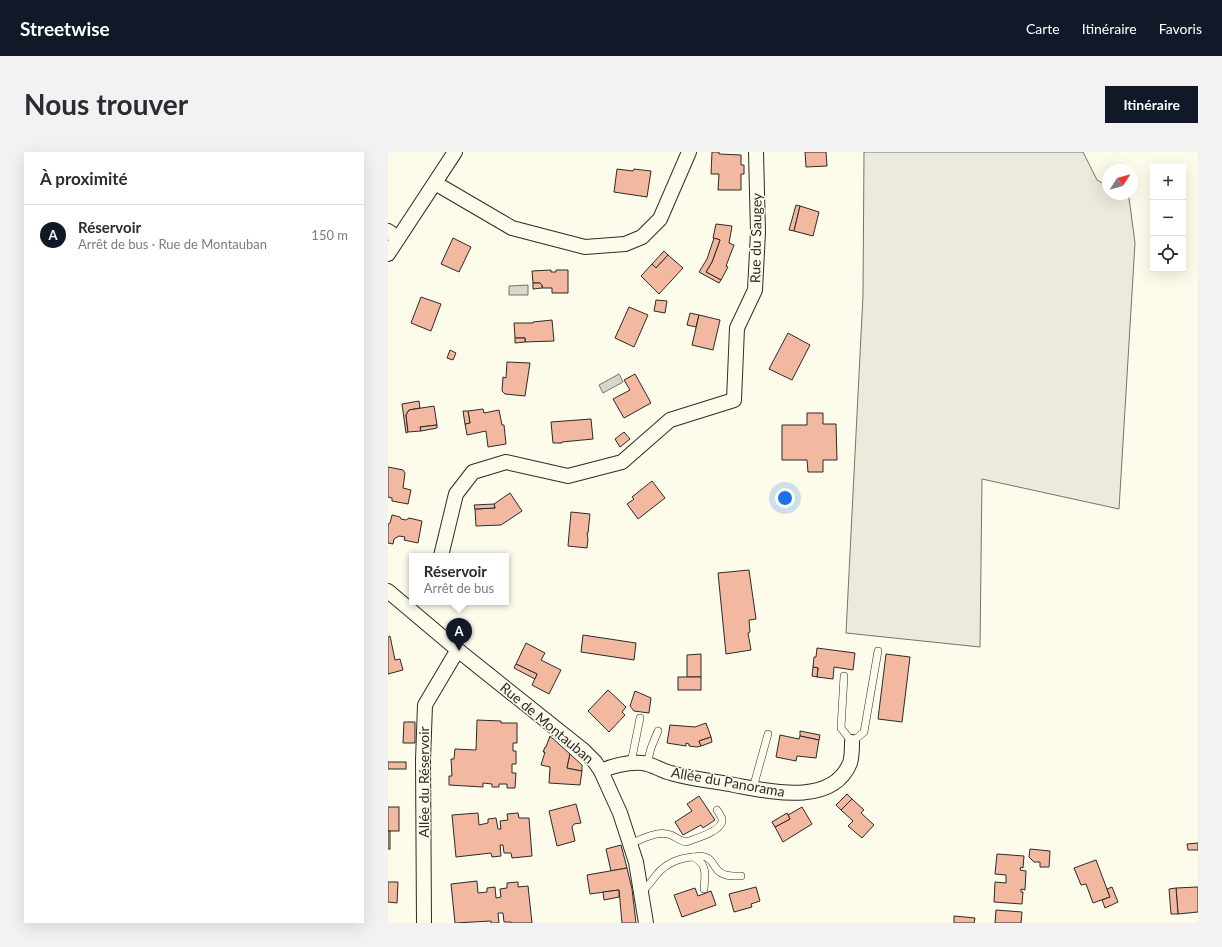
<!DOCTYPE html>
<html lang="fr">
<meta charset="utf-8">
<style>
body{margin:0;font-family:Lato,sans-serif;background:#f2f2f3;color:#2b2b33}
.controls{position:absolute;right:12px;top:12px;display:grid;overflow:hidden;border-radius:0px;box-shadow:0 4px 16px #0002}
.controls button{width:36px;height:36px;display:grid;place-items:center;padding:0;border:0;border-bottom:1px solid #e1e1e2;background:#fff;color:#2b2b33;font:20px sans-serif}
.compass{position:absolute;left:714px;top:12px;width:36px;height:36px;border-radius:50%;background:#fff;box-shadow:0 4px 16px #0002;rotate:54deg}
.you{position:absolute;left:397px;top:346px;width:14px;height:14px;margin:-10px;border:3px solid #fff;border-radius:50%;background:#1a73e8;box-shadow:0 0 0 6px #1a73e833}
.badge{display:grid;place-items:center;width:26px;height:26px;border-radius:50%;background:#111827;color:#fff;font-size:13px;font-weight:700}
.pin{position:absolute;translate:-50% -33px;filter:drop-shadow(0 1px 2px #0008)}
.pin::after{content:'';position:absolute;top:21px;width:14px;height:12px;background:inherit;clip-path:polygon(0 0,100% 0,50% 100%)}
.popup{position:absolute;left:21px;top:401px;width:100px;height:52px;box-sizing:border-box;display:grid;place-content:center;border-radius:0px;background:#fff;filter:drop-shadow(0 1px 3px #0005);font-size:13px;white-space:nowrap;color:#7c7c81}
.popup b{font-size:15px;color:#2b2b33}
.popup::after{content:'';position:absolute;left:50%;top:100%;margin-left:-8px;border:8px solid transparent;border-top-color:#fff}
.list{margin:0;padding:0;list-style:none}
h2{display:flex;justify-content:space-between;align-items:center;height:52px;margin:0;padding:0 16px;font-size:17px}
h2 small{font-size:13px;font-weight:400;color:#7c7c81}
.list li{display:grid;grid-template-columns:26px 1fr auto;gap:12px;align-items:center;box-sizing:border-box;height:60px;padding:0 16px;border-top:1px solid #e1e1e2}
.list b{display:block;font-size:15px;white-space:nowrap}
.list p{margin:0;font-size:13px;white-space:nowrap;color:#7c7c81}
.list em{font-size:13px;font-style:normal;color:#7c7c81}
.icon{flex:none;width:22px;height:22px;fill:none;stroke:currentColor;stroke-width:2;stroke-linecap:round;stroke-linejoin:round}
.map{position:relative;flex:none;width:810px;height:771px;overflow:hidden;border-radius:0px}
header{display:flex;align-items:center;gap:24px;box-sizing:border-box;height:56px;padding:0 20px;background:#111827;color:#fff}
header strong{font-size:19px}
nav{display:flex;gap:22px;margin-inline-start:auto;font-size:14px}
.intro{display:flex;align-items:center;justify-content:space-between;box-sizing:border-box;height:96px;padding:0 24px}
h1{margin:0;font-size:28px}
.button{padding:10px 18px;border-radius:0px;background:#111827;color:#fff;font-size:14px;font-weight:700}
main{display:flex;gap:24px;padding:0 24px}
aside{flex:1;background:#fff;border-radius:0px;box-shadow:0 4px 16px #0002}
.map>svg:first-child{display:block}
.green{fill:#ecebdb;stroke:#74746e}
.water{fill:#d8d7c9;stroke:#74746e}
.building{fill:#f2b8a0;stroke:#2b2b2b}
.lines{fill:none;stroke-linecap:round;stroke-linejoin:round}
.lane-casing{stroke:#2b2b2b;stroke-width:8}
.street-casing{stroke:#2b2b2b;stroke-width:16}
.lane{stroke:#fdfbea;stroke-width:7}
.street{stroke:#fdfbea;stroke-width:14}
.labels{text-anchor:middle;stroke-width:3;stroke-linejoin:round;paint-order:stroke}
.street-label{font-size:14px;fill:#2b2b2b;stroke:#fdfbea}
</style>
<header>
<strong>Streetwise</strong>
<nav><a>Carte</a><a>Itinéraire</a><a>Favoris</a></nav>
</header>
<div class="intro"><h1>Nous trouver</h1><a class="button">Itinéraire</a></div>
<main>
<aside>
<h2>À proximité<small></small></h2>
<ul class="list">
<li><span class="badge">A</span><div><b>Réservoir</b><p>Arrêt de bus · Rue de Montauban</p></div><em>150 m</em></li>
</ul>
</aside>
<div class="map">
<svg width="810" height="771" viewBox="0 0 810 771">
<rect width="100%" height="100%" fill="#fdfbea"/>
<!-- green -->
<path class="green" d="M476 0H695L709 28 720 34V42H735L741 46 747 91 731 357 594 327 592 495 458 481 475 143Z"/>
<!-- water -->
<g class="water">
<path d="M140 133V143H121V134Z"/>
<path d="M231 222 235 230 215 241 211 233Z"/>
</g>
<!-- building -->
<g class="building">
<path d="M324 0H331V2L353 3V13H356V22H353V38H330L331 22H323Z"/>
<path d="M417 0H438L439 14 418 15Z"/>
<path d="M229 17 245 19 246 17 263 19 259 45 226 40Z"/>
<path d="M408 53 412 54 406 79 401 78Z"/>
<path d="M412 54 431 60 425 84 406 79Z"/>
<path d="M328 72 344 74 341 91 346 93 338 114 340 115 333 128 318 120 324 110 332 88 325 86Z"/>
<path d="M65 86 83 95 71 120 53 112Z"/>
<path d="M326 86 332 88 324 110 318 120 333 128 331 131 311 120 319 107Z"/>
<path d="M276 99 280 103 268 116 264 112Z"/>
<path d="M280 103 295 116 271 142 253 124 264 112 268 116Z"/>
<path d="M163 118V120H168V118H180V141H164V136H154V133L152 131H145L144 119Z"/>
<path d="M145 131H152L154 133V136L145 137Z"/>
<path d="M33 145 53 152 43 179 23 171Z"/>
<path d="M268 148 279 149 277 161 266 159Z"/>
<path d="M241 155 260 163 246 195 227 186Z"/>
<path d="M302 161 311 163 308 175 299 173Z"/>
<path d="M311 163 332 168 325 198 304 193Z"/>
<path d="M164 168 166 189 137 190V186H127L126 171H145V170Z"/>
<path d="M400 181 422 193 404 228 381 217Z"/>
<path d="M127 186H137V190L127 191Z"/>
<path d="M62 198 68 201 65 208 59 206Z"/>
<path d="M119 210 142 211 137 244 117 242 114 239 115 225 118 226Z"/>
<path d="M247 222 263 251 236 266 225 247 242 238 236 228Z"/>
<path d="M31 249 32 256 21 258 18 263 20 280 18 281 14 252Z"/>
<path d="M46 254 49 273 32 275 33 279 20 280 18 263 21 258Z"/>
<path d="M95 257 96 261 111 258 114 273H116L118 292 100 295 98 279 79 283 77 272 82 271 80 259Z"/>
<path d="M75 259H80L82 271 77 272Z"/>
<path d="M419 261H435V272H448L449 308H435V320H420L419 308H394V273H419Z"/>
<path d="M203 267 205 287 174 290V291H165L163 270Z"/>
<path d="M49 273V276L33 279 32 275Z"/>
<path d="M236 280 242 287 232 295 227 287Z"/>
<path d="M0 315 15 318 17 321 15 336 23 338 20 352 4 349V346L0 345Z"/>
<path d="M264 329 277 346 250 367 239 352 246 347 244 345Z"/>
<path d="M122 341 134 359 113 373 88 374 87 357 107 356 106 352Z"/>
<path d="M106 352 107 356 87 357 86 353Z"/>
<path d="M183 360 202 362 200 381H199L200 387 199 396 180 394Z"/>
<path d="M4 363 12 365 13 367 18 368 21 366 34 369 30 391 16 388 17 385 11 384 6 387 5 392 0 391V372L2 371Z"/>
<path d="M361 418 368 467 361 468 362 480 360 481 363 498 338 502 330 421Z"/>
<path d="M195 483 248 491 246 508 193 500Z"/>
<path d="M2 484 7 508 12 507 15 518 0 522V485Z"/>
<path d="M138 491 157 501 153 508 173 518 161 542 144 533 149 522 128 512Z"/>
<path d="M429 496 467 501 465 518 446 515 445 527 429 525 430 516 425 515 426 505H428Z"/>
<path d="M313 502V525H299V503Z"/>
<path d="M498 502 522 505 514 570 490 567Z"/>
<path d="M128 512 149 522 147 527 126 516Z"/>
<path d="M425 515 430 516 429 525 424 524Z"/>
<rect x="290" y="525" width="23" height="13"/>
<path d="M220 538 238 555 234 560 237 563 221 580 200 559Z"/>
<path d="M247 539 263 546 261 561 246 559 242 554Z"/>
<path d="M89 568 113 569V571H129V591H125V599H128V612H124V621H128L127 636H119V632H111V635H104V632L95 631V635L61 633V624H64L63 607H66L67 597 88 598Z"/>
<path d="M16 570H27V591H15Z"/>
<path d="M318 571 323 585 311 589 313 594 309 595 301 594V592L298 591V594L279 591 282 573 307 575Z"/>
<path d="M412 579 432 583 431 588 412 584Z"/>
<path d="M392 583 411 587 412 584 431 588 428 606 409 604 408 609 388 605Z"/>
<path d="M162 584 182 602 179 616 194 619 192 633 161 631 162 615 153 613 157 600H155L157 595H158Z"/>
<path d="M323 585 324 590 313 594 311 589Z"/>
<path d="M182 602 194 613V619L179 616Z"/>
<rect x="0" y="610" width="18" height="7"/>
<path d="M459 642 464 647 453 658 448 653Z"/>
<path d="M311 644 327 668 315 676 313 673 295 683 287 670 304 659 299 652Z"/>
<path d="M464 647 476 658 473 661 486 673 474 686 460 674 465 669 453 658Z"/>
<path d="M188 652 193 671 186 672 184 675 187 689 169 694 161 659Z"/>
<rect x="0" y="655" width="11" height="24"/>
<path d="M414 655 424 672 395 690 387 675 402 667 400 663Z"/>
<path d="M90 661 91 673 100 671V667L108 666 110 677H113L112 669 120 668 119 662 130 661 131 666H141L144 704 124 706 123 701H116L115 693H112L113 704 104 705 103 701 68 705 64 663Z"/>
<path d="M399 661 402 667 387 675 384 670Z"/>
<rect x="0" y="679" width="2" height="18"/>
<path d="M810 691V698H800L799 692Z"/>
<path d="M233 693 239 716 223 719 218 697Z"/>
<path d="M642 697 662 699 661 715H652V710H646L641 705Z"/>
<path d="M609 702 636 704 635 716 633 715 632 718 638 719 637 738 633 737V740H635L634 752 606 750 607 730 618 731V723L607 722Z"/>
<path d="M708 708 722 745 705 751 698 732 693 733 686 716Z"/>
<path d="M239 716 244 737 248 771H234L231 738 202 742 199 723Z"/>
<path d="M89 729 90 741 99 740V736L107 735 108 746 113 745 112 737 119 736V731L130 730V735L140 734 144 771H123V770H116L115 761H110L111 771H103V769L67 771 63 732Z"/>
<path d="M0 730H10L9 751 0 750Z"/>
<path d="M368 735 372 749 363 752 364 755 346 760 341 742Z"/>
<path d="M724 735 730 750 717 756 714 748 722 745 719 737Z"/>
<path d="M810 735V760L790 762 788 736Z"/>
<path d="M307 736 310 744 323 739 328 753 294 765 286 743Z"/>
<path d="M788 736 790 762H783L781 737Z"/>
<path d="M231 738V745L216 748 215 740Z"/>
<path d="M608 758 634 760 633 771H607Z"/>
<path d="M566 764 587 766 586 771H566Z"/>
</g>
<g class="lines">
<!-- lane casing -->
<g class="lane-casing">
<g id="lane">
<path d="M456 524 453 576 464 590 476 580 490 499"/>
<path d="M243 611 252 566"/>
<path d="M259 612 263 596 270 579"/>
<path d="M365 636 380 582"/>
<path d="M242 692C254 687 270 678 283 683 288 685 292 689 298 690 306 687 336 679 334 667 333 664 331 661 329 658"/>
<path d="M305 705C320 712 317 723 316 737"/>
<path d="M253 740C260 735 264 728 270 721 279 711 292 706 305 705 312 704 318 703 323 709 325 711 326 714 328 716 334 725 344 724 353 724"/>
</g>
</g>
<!-- street casing -->
<g class="street-casing">
<g id="street">
<path d="M47 31 124 76 197 95 237 92 254 85 272 67 301 0"/>
<path d="M0 79 10 86"/>
<path d="M0 102 67 0"/>
<path d="M53 404 68 342 85 320 118 310 180 324 234 310 282 268 346 248 349 176 367 138 370 80 368 0"/>
<path d="M0 439 71 499 195 598 207 610 213 619 232 661 248 710 258 771"/>
<path d="M213 619C227 613 239 610 254 611 265 612 273 619 283 621 303 627 325 629 346 633 380 639 444 655 462 611 464 605 464 597 464 590"/>
<path d="M36 771 35 608 37 553 66 504 71 499"/>
</g>
</g>
<!-- lane -->
<use href="#lane" class="lane"/>
<!-- street -->
<use href="#street" class="street"/>
</g>
<g class="labels">
<!-- street labels -->
<g class="street-label">
<text transform="translate(368 86) rotate(-89)" y="5">Rue du Saugey</text>
<text transform="translate(159 571) rotate(40)" y="5">Rue de Montauban</text>
<text transform="translate(36 630) rotate(-90)" y="5">Allée du Réservoir</text>
<text transform="translate(340 630) rotate(10)" y="5">Allée du Panorama</text>
</g>
</g>
</svg>
<div class="controls">
<button>+</button>
<button>−</button>
<button><svg class="icon" aria-label="locate" viewBox="0 0 24 24"><circle cx="12" cy="12" r="6"/><path d="M12 2v4M12 18v4M2 12h4M18 12h4"/></svg></button>
</div>
<svg class="compass" viewBox="-18 -18 36 36"><path d="M0-13l5 13h-10z" fill="#e53935"/><path d="M0 13l5-13h-10z" fill="#7c7c81"/></svg>
<div class="you"></div>
<div class="pin badge" style="left:71px;top:499px">A</div>
<div class="popup"><b>Réservoir</b>Arrêt de bus</div>
</div>
</main>
